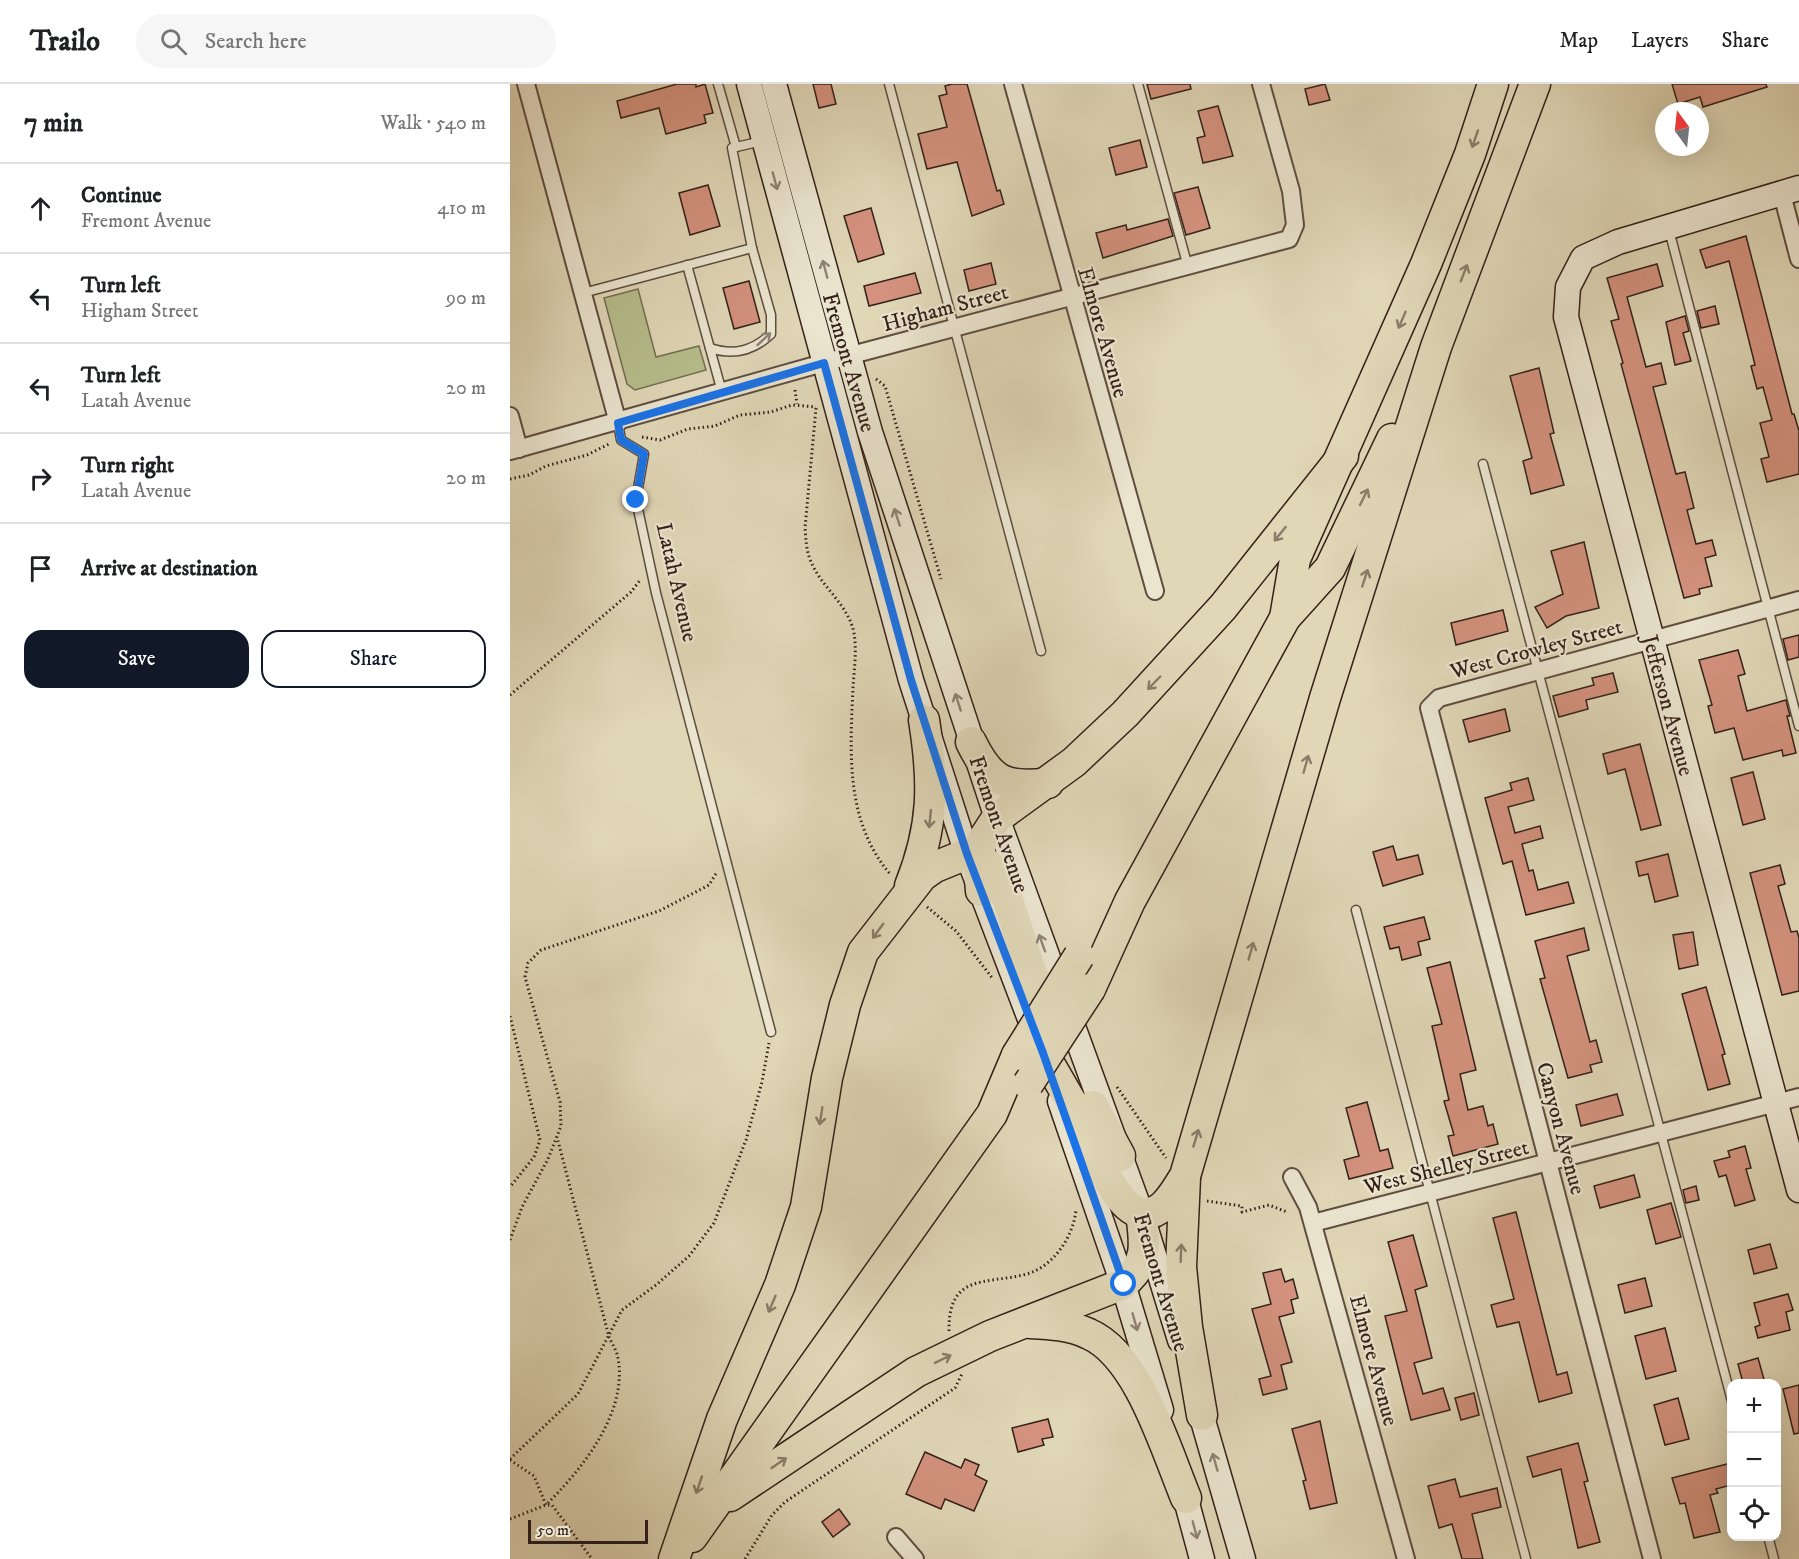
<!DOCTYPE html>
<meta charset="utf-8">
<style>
body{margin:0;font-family:"IM FELL DW Pica",serif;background:#f6f6f6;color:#202124}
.controls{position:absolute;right:18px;bottom:18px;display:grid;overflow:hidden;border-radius:12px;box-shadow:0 6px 24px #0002}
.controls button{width:54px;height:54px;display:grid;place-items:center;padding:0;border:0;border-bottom:2px solid #e0e0e0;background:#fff;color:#202124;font:30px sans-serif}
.compass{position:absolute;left:1145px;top:18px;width:54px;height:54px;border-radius:50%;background:#fff;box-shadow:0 6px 24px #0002;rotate:345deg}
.scale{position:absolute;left:18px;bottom:15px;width:120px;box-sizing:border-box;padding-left:6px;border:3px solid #33211a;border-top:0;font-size:16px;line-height:21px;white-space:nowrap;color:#33211a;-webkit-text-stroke:4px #ebe5d0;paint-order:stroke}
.stop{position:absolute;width:18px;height:18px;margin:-14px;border:4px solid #1a73e8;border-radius:50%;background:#fff}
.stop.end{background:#1a73e8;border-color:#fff;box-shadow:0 2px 6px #0008}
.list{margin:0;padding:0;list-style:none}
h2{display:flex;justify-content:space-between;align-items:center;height:78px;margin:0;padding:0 24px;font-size:26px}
h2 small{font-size:20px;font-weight:400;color:#757577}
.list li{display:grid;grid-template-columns:39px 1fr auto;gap:18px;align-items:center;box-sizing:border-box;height:90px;padding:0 24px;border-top:2px solid #e0e0e0}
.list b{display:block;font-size:22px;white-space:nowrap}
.list p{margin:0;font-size:20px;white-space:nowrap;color:#757577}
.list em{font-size:20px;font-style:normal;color:#757577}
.actions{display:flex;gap:12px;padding:18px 24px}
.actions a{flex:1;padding:14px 0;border:2px solid #111827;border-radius:18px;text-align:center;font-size:21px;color:#111827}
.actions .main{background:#111827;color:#fff}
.icon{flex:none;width:33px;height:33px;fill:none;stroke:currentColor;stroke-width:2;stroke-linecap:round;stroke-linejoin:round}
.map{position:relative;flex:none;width:1289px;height:1475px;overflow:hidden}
header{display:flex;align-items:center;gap:36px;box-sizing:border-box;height:84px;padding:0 30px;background:#fff;border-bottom:2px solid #e0e0e0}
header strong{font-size:28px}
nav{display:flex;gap:33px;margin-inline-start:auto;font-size:21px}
.search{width:420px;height:54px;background:#f6f6f6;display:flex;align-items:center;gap:15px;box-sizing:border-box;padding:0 21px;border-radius:33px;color:#757577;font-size:22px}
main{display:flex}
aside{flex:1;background:#fff}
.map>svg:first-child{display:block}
.green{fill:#b6bd8c;stroke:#746f53;stroke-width:1.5}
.building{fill:#d4927e;stroke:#33211a;stroke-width:1.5}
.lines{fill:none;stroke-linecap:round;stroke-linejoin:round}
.lane-casing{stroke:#5e4e41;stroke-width:11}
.street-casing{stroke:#5e4e41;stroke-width:20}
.secondary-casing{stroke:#33211a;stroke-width:27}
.highway-casing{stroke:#33211a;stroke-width:33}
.path{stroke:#33211a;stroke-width:3;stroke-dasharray:1.5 3;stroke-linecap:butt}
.lane{stroke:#ebe5d0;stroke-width:8}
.street{stroke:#ebe5d0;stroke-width:16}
.secondary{stroke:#ebe5d0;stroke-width:24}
.highway{stroke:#e0d7b7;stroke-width:30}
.highway-bridge-casing{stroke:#33211a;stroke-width:33;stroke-linecap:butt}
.highway-bridge{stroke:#e0d7b7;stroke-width:30}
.oneway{stroke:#8a7c68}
.oneway2{stroke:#8f8375}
.route{stroke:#1a73e8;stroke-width:8}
.labels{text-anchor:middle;stroke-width:4.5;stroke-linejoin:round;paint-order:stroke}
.street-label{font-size:22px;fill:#33211a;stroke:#ebe5d0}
</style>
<header>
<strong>Trailo</strong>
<div class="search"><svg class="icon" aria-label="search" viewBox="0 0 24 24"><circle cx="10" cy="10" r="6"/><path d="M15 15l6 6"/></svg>Search here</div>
<nav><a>Map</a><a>Layers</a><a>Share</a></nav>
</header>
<main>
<aside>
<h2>7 min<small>Walk · 540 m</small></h2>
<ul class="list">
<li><svg class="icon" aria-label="ahead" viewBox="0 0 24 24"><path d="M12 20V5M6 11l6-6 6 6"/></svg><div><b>Continue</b><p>Fremont Avenue</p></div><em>410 m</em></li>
<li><svg class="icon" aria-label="left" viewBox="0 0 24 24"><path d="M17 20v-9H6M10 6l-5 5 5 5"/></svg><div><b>Turn left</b><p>Higham Street</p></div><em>90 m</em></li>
<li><svg class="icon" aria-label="left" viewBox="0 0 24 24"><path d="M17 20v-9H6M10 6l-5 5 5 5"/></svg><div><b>Turn left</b><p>Latah Avenue</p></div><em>20 m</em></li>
<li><svg class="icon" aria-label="right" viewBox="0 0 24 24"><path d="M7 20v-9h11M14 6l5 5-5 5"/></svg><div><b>Turn right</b><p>Latah Avenue</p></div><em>20 m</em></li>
<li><svg class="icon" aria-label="arrive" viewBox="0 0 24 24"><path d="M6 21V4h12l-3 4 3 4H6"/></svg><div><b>Arrive at destination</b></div></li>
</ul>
<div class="actions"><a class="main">Save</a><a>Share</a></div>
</aside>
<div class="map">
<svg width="1289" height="1475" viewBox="0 0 1289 1475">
<rect width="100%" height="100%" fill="#e0d7b7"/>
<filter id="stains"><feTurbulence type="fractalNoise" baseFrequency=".00333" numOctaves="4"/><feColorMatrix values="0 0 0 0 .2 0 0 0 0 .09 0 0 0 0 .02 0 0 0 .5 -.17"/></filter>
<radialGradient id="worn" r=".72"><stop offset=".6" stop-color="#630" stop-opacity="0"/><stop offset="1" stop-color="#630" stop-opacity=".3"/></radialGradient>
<!-- green -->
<path class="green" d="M128 205 146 273 189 262 196 286 125 306 117 300 94 214Z"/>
<!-- building -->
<g class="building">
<path d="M167 0H186V3L195 0 203 29 194 31 196 39 156 50 149 24 111 34 107 17Z"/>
<path d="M303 0H321L326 20 309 24Z"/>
<path d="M442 0H457L487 107 490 106 494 120 462 132 447 78 417 85 408 50 437 43 429 12 437 10 435 2Z"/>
<path d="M637 0H680L681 5 641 15Z"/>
<path d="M815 0 820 16 799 21 795 5Z"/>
<path d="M1162 0H1256L1257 3 1193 23 1190 13 1168 20Z"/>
<path d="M708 22 723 72 693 79 687 54 695 52 688 27Z"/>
<path d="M630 56 637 83 606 91 599 64Z"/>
<path d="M198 101 210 142 180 151 169 109Z"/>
<path d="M688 103 700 144 676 151 664 109Z"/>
<path d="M361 124 374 170 348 178 334 132Z"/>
<path d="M658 135 663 152 593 174 586 149 616 141 617 146Z"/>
<path d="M1236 152 1282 330H1284L1289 347V390L1257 398 1251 375 1259 373 1250 339 1262 336 1253 303 1247 305 1241 282 1245 281 1219 177 1196 184 1190 166Z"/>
<path d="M481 179 486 200 459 207 454 186Z"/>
<path d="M1147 180 1153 202 1117 213 1136 283 1151 279 1156 300 1143 303 1166 390 1175 388 1184 424 1177 426 1186 460 1202 456 1206 471 1195 474 1202 502 1189 505 1190 510 1174 514 1111 280 1113 279 1101 237 1109 235 1097 194Z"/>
<path d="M405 189 411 209 359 222 354 202Z"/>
<path d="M239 197 250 238 224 245 213 204Z"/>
<path d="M1205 222 1209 240 1191 244 1187 227Z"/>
<path d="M1175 232 1179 247 1173 249 1181 277 1165 281 1156 238Z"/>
<path d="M1029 284 1044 349 1040 350 1054 401 1021 410 1013 377 1022 374 1000 292Z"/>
<path d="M1074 458 1089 524 1056 532 1037 544 1025 523 1053 510 1041 467Z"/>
<path d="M993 526 998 547 946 561 941 539Z"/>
<path d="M1289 551V573L1278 576 1273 555Z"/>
<path d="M1228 566 1235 590 1228 592 1237 627 1276 616 1280 632H1277L1286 669 1273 672 1272 666 1233 676 1224 644 1205 649 1198 622 1202 621 1189 576Z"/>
<path d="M1103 589 1108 608 1076 616 1078 625 1049 633 1043 612 1084 601 1082 594Z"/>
<path d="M995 625 1000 647 959 658 953 636Z"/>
<path d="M1130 660 1151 741 1131 746 1115 685 1098 690 1093 670Z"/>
<path d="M1243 688 1255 735 1233 741 1221 694Z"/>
<path d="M1018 694 1024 716 998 723 1005 749 1030 742 1033 754 1012 760 1019 787 1023 786 1028 806 1058 798 1064 819 1016 831 1002 777 993 780 975 714 1002 706 1000 699Z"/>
<path d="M883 762 887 776 908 771 913 790 873 802 863 768Z"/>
<path d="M1158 770 1168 812 1145 818 1138 790 1129 792 1126 778Z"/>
<path d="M1270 781 1275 800 1268 802 1281 848 1287 847 1289 854V907L1272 911 1240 789Z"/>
<path d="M914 833 920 855 908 858 911 871 892 876 889 863 880 865 874 843Z"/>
<path d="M1074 844 1079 866 1057 872 1080 958 1086 956 1092 978 1080 981 1082 988 1058 994 1030 895 1035 894 1025 857Z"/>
<path d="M1183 848 1188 881 1169 885 1163 851Z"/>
<path d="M940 878 966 986 950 990 958 1026 973 1022 978 1042 983 1040 988 1060 943 1072 938 1052 944 1051 934 1017 939 1016 922 942 932 940 917 884Z"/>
<path d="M1196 903 1215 970 1212 971 1220 1000 1198 1006 1172 910Z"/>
<path d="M1107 1010 1113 1031 1071 1042 1066 1021Z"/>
<path d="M857 1018 870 1067 878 1065 883 1084 839 1095 834 1076 849 1072 836 1024Z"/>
<path d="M1235 1062 1241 1084 1236 1085 1245 1116 1225 1122 1216 1091 1209 1093 1204 1077 1220 1073 1218 1067Z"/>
<path d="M1124 1091 1130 1113 1090 1124 1084 1102Z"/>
<path d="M1186 1102 1189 1116 1176 1119 1173 1106Z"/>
<path d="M1161 1119 1171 1153 1146 1160 1137 1126Z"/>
<path d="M1006 1128 1047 1291 1057 1288 1062 1309 1029 1318 1009 1238 987 1243 981 1221 1004 1215 983 1134Z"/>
<path d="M903 1151 917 1202 905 1206 922 1274 904 1279 913 1310 933 1304 940 1326 901 1336 875 1232 897 1227 878 1158Z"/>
<path d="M1260 1160 1267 1184 1244 1190 1238 1166Z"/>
<path d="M771 1185 775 1198 783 1195 788 1214 781 1216 784 1229 769 1233 782 1278 771 1281 777 1305 753 1311 749 1295 761 1292 742 1225 761 1220 753 1189Z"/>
<path d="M1135 1194 1142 1222 1115 1229 1108 1201Z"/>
<path d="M1278 1210 1283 1226 1276 1228 1280 1246 1248 1254 1245 1243 1250 1241 1244 1219Z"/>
<path d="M1155 1244 1166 1287 1136 1295 1125 1252Z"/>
<path d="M1248 1274 1255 1299H1233L1228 1280Z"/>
<path d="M1289 1301V1349L1284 1350 1273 1305Z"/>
<path d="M964 1309 969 1331 951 1336 945 1314Z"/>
<path d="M1168 1314 1179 1355 1155 1361 1144 1321Z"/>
<path d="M538 1335 543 1353 532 1355 534 1361 508 1368 502 1344Z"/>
<path d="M810 1337 827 1419 800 1425 793 1397 796 1396 782 1345Z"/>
<path d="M1068 1359 1078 1397 1074 1398 1090 1458 1068 1464 1051 1385 1023 1393 1017 1373Z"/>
<path d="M415 1368 451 1384 455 1375 469 1381 465 1391 477 1397 464 1427 435 1415 431 1425 396 1410Z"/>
<path d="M1221 1379V1401L1206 1405 1208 1409 1200 1411 1210 1448 1184 1454 1175 1419 1170 1420 1162 1394Z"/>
<path d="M945 1395 950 1413 987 1404 991 1423 962 1430 973 1475H952L942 1440 929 1444 918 1402Z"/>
<path d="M329 1425 340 1440 323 1453 312 1438Z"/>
</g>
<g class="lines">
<!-- lane casing -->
<g class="lane-casing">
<g id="lane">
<path d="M208 0 226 63"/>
<path d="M379 0 531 567"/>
<path d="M628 0 678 183"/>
<path d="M1159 146 1289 642"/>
<path d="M177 181 212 308"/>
<path d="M73 209 242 164 222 64 252 57"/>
<path d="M200 264C224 272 243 267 261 250V231L242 164"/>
<path d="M108 339 111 356 134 370 126 416 146 509 261 948"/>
<path d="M973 380 1222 1317"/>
<path d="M846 826 1016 1475"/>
<path d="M1258 1452 1264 1475"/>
</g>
</g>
<!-- street casing -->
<g class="street-casing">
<g id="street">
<path d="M16 0 108 339"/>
<path d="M503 0 645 507"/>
<path d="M1272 110 1289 175"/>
<path d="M0 332 9 365"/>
<path d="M0 367 338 272 779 155 785 141 781 107 751 0"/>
<path d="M782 1093 798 1123 896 1475"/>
<path d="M803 1139 1289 1013"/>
<path d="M386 1453 405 1475"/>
<path d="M1142 1475 919 624 929 614 1289 516"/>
</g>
</g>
<!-- secondary casing -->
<g class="secondary-casing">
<g id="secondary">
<path d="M239 0 401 596 457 770 528 956"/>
<path d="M264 0 360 348 487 734 631 1129 670 1256"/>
<path d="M1289 104 1108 158 1073 174 1058 203 1056 233 1289 1106"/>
<path d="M550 1017 613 1200 651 1326"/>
<path d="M687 1316 733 1475"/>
<path d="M671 1397 692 1475"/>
</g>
</g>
<!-- highway casing -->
<g class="highway-casing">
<g id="highway">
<path d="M775 534 785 475 916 180 960 70 983 0"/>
<path d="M461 658C480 697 495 705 538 699"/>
<path d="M400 802C424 742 424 699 414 636"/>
<path d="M471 807 468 772 472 757 487 734 564 678 615 630 713 523 833 372"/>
<path d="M580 905 620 817 775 534 820 484 882 355"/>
<path d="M533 969C545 990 558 1012 570 1033 582 1056 602 1123 631 1129 653 1133 665 1107 675 1092L815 614 926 263 1025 0"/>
<path d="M583 1022 610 1072"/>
<path d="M675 1093 671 1183 677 1243 692 1331"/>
<path d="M520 1239C541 1240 560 1241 579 1250 629 1272 656 1366 676 1414"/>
<path d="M220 1412 406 1288 480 1252 613 1200C639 1179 635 1159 631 1129"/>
<path d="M182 1453 482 1030 507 971"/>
<path d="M164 1475 212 1335 270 1201 296 1123 317 994 335 921 353 868 412 792 425 783 457 770 468 772 480 782 498 816 522 890 545 944"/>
</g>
</g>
<!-- path -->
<g class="path">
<path d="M366 295 375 302 431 495"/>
<path d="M285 306 287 320"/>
<path d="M306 324 295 444C296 455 296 465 300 475 310 503 338 519 344 549 347 567 344 586 343 604 340 669 335 738 381 791"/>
<path d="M132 353 150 356 178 345 205 342 230 331 261 328 282 321 306 323"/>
<path d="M0 395 19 391 36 382 77 371 99 360"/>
<path d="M0 611 121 508 131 495"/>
<path d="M417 823 446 847 483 895"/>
<path d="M0 932 30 1056 24 1073 0 1103"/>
<path d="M607 1003 656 1074"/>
<path d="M697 1117 732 1122V1128L759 1121 777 1128"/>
<path d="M0 1156 12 1123 38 1075 51 1042 50 1018 15 893 18 879 31 866 149 827 199 801 207 788"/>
<path d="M439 1247C438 1190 475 1200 513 1191 542 1185 563 1154 566 1126"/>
<path d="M0 1375 68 1310 112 1226 146 1201 179 1172 204 1139 236 1056 252 998 259 959"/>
<path d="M0 1376 24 1392 36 1421C72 1385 118 1329 108 1274 107 1267 102 1260 99 1253L47 1053"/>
<path d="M0 1435 36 1421H42L82 1475"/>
<path d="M235 1475 262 1431 275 1418 445 1304 452 1290"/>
</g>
<!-- lane -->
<use href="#lane" class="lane"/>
<!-- street -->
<use href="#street" class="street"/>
<!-- secondary -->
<use href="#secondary" class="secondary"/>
<!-- highway -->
<use href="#highway" class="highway"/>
<!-- highway-bridge casing -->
<g class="highway-bridge-casing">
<g id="highway-bridge">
<path d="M507 971 569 872"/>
<path d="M518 1000 580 905"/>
</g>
</g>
<!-- highway-bridge -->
<use href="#highway-bridge" class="highway-bridge"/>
</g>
<!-- one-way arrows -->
<defs><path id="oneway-shaft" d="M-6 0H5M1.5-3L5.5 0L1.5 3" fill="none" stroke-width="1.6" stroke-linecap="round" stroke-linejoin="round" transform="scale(1.5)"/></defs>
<g class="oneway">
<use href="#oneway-shaft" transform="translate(965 55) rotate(109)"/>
<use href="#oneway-shaft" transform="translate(954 189) rotate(-69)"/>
<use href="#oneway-shaft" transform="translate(892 236) rotate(113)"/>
<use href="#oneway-shaft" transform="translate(854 413) rotate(-64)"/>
<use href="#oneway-shaft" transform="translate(770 450) rotate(129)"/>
<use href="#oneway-shaft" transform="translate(855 494) rotate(-72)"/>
<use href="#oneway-shaft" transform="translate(644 599) rotate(134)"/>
<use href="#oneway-shaft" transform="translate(796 680) rotate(-74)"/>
<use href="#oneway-shaft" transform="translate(420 735) rotate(96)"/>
<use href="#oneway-shaft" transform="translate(368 847) rotate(126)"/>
<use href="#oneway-shaft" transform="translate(741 867) rotate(-74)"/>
<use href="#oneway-shaft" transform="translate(311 1032) rotate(99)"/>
<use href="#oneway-shaft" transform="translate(686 1054) rotate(-73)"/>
<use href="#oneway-shaft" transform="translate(671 1169) rotate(-88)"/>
<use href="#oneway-shaft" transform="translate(262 1220) rotate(113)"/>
<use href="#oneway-shaft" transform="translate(433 1275) rotate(-26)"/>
<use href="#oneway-shaft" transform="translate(269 1379) rotate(-34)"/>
<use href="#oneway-shaft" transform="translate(189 1401) rotate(109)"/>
</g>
<g class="oneway2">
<use href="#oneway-shaft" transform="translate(265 97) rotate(75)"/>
<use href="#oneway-shaft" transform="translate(315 185) rotate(-105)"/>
<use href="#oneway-shaft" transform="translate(254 255) rotate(-43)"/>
<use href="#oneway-shaft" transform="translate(387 433) rotate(-108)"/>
<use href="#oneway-shaft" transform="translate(448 618) rotate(-108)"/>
<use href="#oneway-shaft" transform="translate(532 859) rotate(-110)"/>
<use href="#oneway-shaft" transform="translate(625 1238) rotate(74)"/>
<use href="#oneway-shaft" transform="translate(705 1378) rotate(-106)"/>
<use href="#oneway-shaft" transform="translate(685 1446) rotate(75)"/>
</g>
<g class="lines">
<!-- route -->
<path class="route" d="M126 416 134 370 111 356 108 339 314 279 401 596 457 770 533 969 614 1200"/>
</g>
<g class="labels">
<!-- street labels -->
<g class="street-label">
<text transform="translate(435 223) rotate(-15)" y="8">Higham Street</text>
<text transform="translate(594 248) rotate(74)" y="8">Elmore Avenue</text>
<text transform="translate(340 278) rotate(74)" y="8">Fremont Avenue</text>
<text transform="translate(168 498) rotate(77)" y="8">Latah Avenue</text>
<text transform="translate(1026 564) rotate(-15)" y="8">West Crowley Street</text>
<text transform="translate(1159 621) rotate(75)" y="8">Jefferson Avenue</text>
<text transform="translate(490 740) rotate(71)" y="8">Fremont Avenue</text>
<text transform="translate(1052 1044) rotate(75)" y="8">Canyon Avenue</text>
<text transform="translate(936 1082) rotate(-14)" y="8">West Shelley Street</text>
<text transform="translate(652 1198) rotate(73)" y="8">Fremont Avenue</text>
<text transform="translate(865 1276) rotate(75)" y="8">Elmore Avenue</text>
</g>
</g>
<rect width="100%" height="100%" filter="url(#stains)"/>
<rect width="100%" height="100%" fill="url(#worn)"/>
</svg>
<div class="controls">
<button>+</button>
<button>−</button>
<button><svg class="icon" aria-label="locate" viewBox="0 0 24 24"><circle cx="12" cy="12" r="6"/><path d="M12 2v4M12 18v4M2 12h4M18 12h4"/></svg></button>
</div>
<svg class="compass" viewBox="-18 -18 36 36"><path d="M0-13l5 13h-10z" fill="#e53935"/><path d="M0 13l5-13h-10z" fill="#757577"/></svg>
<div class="scale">50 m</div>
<div class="stop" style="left:614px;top:1200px"></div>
<div class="stop end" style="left:126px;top:416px"></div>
</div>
</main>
